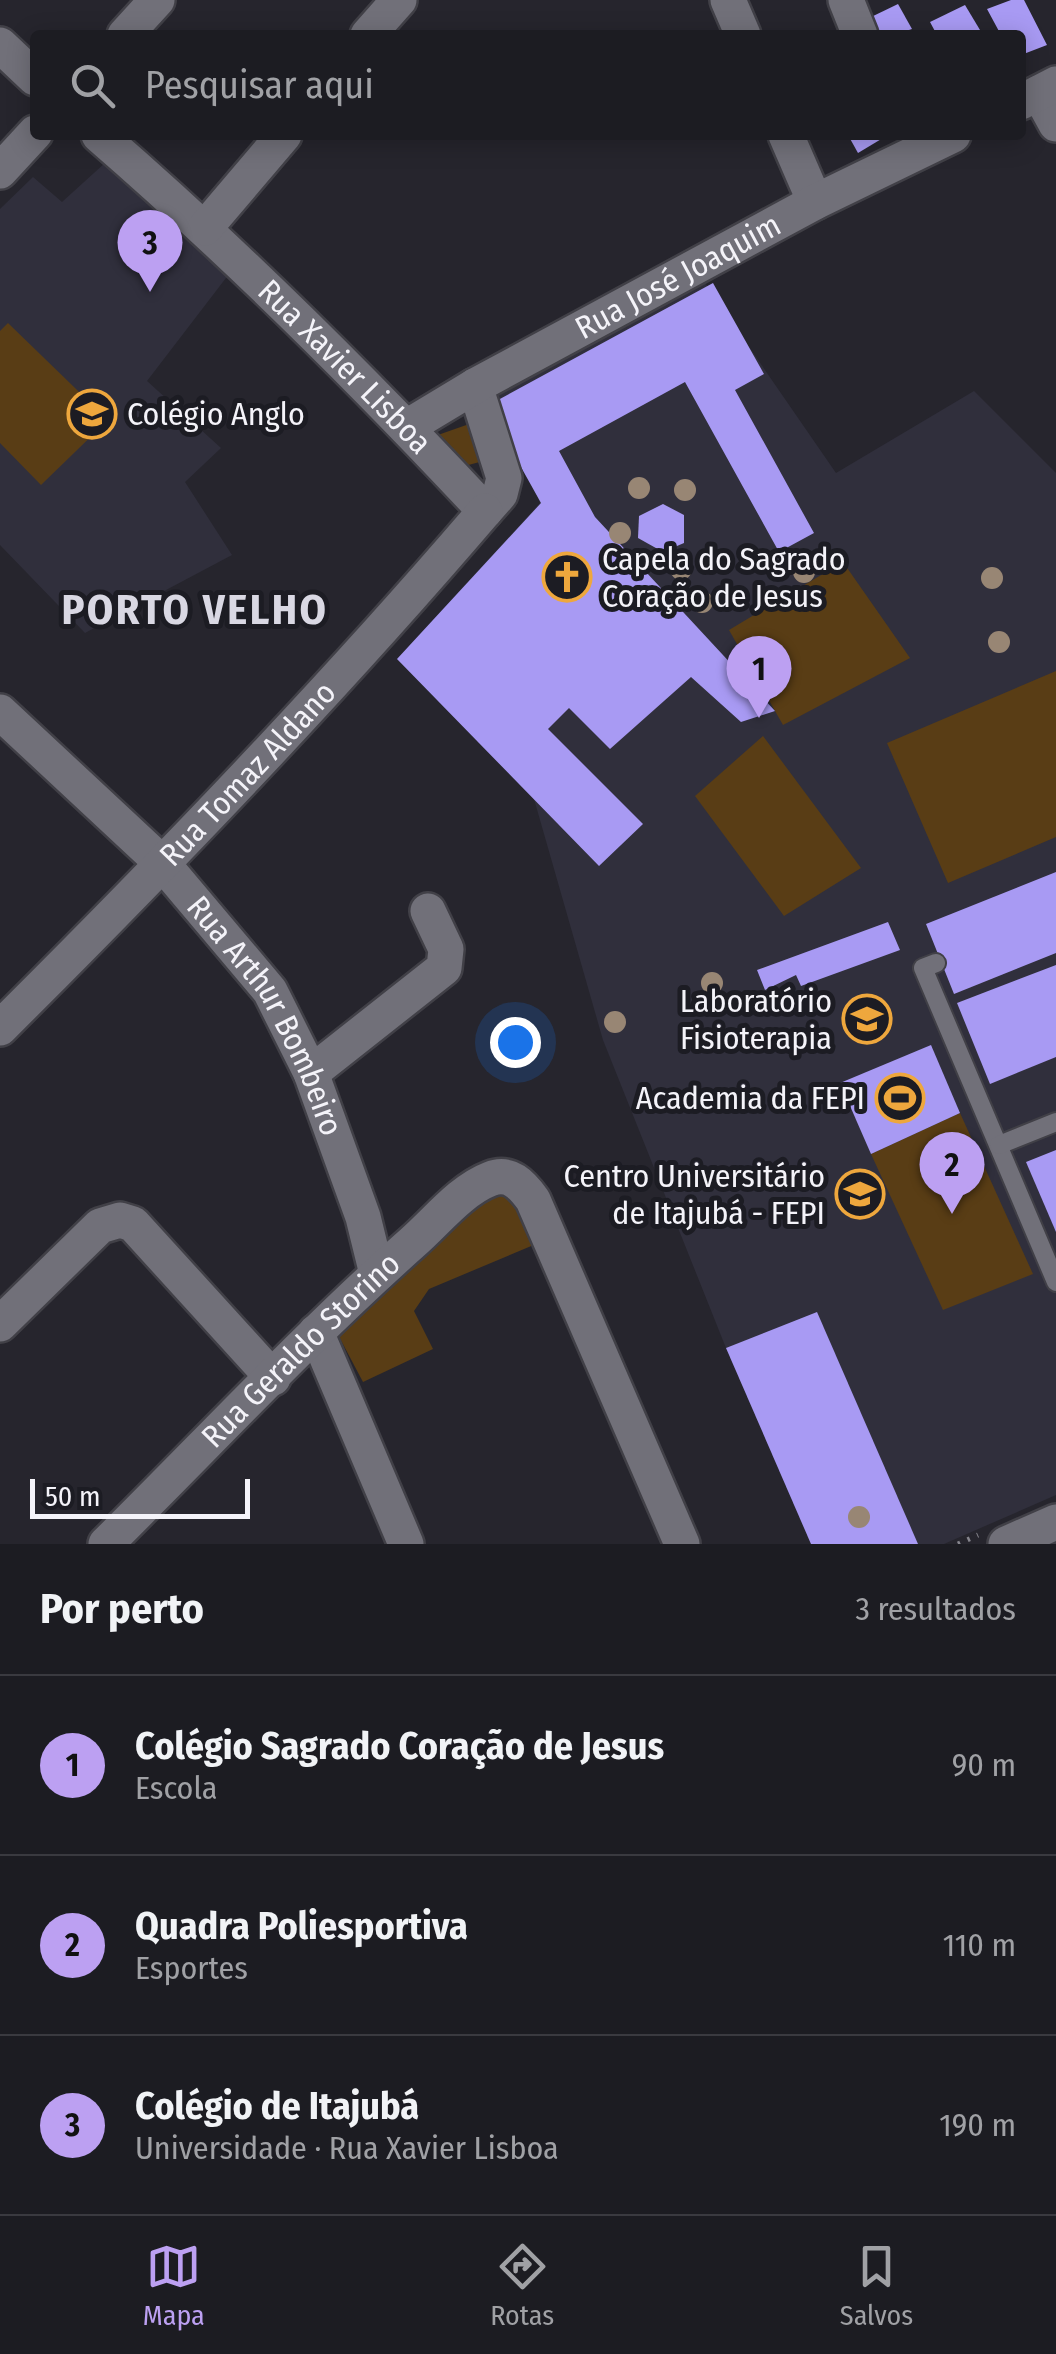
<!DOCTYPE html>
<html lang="pt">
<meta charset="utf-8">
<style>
body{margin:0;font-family:"Fira Sans Condensed",sans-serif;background:#25252a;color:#f1f3f6}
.scale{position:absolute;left:30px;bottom:25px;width:220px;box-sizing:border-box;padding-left:10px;border:5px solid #f4f3f9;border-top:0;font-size:28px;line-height:35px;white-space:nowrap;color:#f4f3f9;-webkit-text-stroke:8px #1c1c23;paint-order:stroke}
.you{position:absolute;left:515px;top:1042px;width:35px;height:35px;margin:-25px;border:8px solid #fff;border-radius:50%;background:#1a73e8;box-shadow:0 0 0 15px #1a73e833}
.badge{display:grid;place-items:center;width:65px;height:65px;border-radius:50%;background:#bca0f2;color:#111;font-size:32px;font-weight:700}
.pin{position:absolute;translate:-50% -82px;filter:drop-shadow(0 2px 5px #0008)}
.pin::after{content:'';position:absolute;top:52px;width:35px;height:30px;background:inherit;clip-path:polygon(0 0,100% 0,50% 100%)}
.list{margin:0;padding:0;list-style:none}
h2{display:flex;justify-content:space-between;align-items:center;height:130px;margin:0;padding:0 40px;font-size:42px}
h2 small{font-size:32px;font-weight:400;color:#a0a1a5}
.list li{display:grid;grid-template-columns:65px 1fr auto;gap:30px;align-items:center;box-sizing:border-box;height:180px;padding:0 40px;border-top:2px solid #3a3a40}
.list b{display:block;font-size:38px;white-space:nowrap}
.list p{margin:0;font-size:32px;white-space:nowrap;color:#a0a1a5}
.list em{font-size:32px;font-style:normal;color:#a0a1a5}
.icon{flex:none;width:55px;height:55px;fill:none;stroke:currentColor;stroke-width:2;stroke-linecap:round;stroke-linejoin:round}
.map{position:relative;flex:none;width:1056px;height:1544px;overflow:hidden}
.search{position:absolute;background:#1c1c22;box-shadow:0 5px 25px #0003;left:30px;right:30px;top:30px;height:110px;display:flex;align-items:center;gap:25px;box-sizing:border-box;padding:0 35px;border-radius:10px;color:#a0a1a5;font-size:38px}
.sheet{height:670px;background:#1c1c22}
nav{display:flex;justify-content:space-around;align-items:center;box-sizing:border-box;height:140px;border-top:2px solid #3a3a40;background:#1c1c22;font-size:28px;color:#a0a1a5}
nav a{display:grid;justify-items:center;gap:5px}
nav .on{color:#bca0f2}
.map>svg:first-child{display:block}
.built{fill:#302f3c}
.green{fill:#593d15}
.building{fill:#a89af3}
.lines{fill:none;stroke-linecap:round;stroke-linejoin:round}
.lane-casing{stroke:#414047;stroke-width:22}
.street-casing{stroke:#414047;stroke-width:40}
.path{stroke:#87868e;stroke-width:5;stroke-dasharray:2.5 8;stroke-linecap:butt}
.lane{stroke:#717079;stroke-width:18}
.street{stroke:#717079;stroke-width:35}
.tree{fill:#988674}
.labels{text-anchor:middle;stroke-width:10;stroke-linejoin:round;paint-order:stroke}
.street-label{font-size:32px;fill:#f4f3f9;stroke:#1c1c23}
.poi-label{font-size:32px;fill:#f4f3f9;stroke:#1c1c23;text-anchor:end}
.district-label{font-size:42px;font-weight:bold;letter-spacing:2.5px;fill:#d9d8e3;stroke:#1c1c23}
</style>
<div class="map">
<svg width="1056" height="1544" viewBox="0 0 1056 1544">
<rect width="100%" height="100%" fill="#26252d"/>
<!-- built -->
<g class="built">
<path d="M105 163 229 274 147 381 221 448 185 482 232 555 85 633 0 545V209L33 177 62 202Z"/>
<path d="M705 283 836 473 974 391 1056 473V1495L944 1544H811L726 1348 603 1040 528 778 397 659 540 503 494 392Z"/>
</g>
<!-- green -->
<g class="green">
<path d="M8 323 108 420 41 485 0 443V331Z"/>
<path d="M472 423 487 460 461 467 435 436Z"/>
<path d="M843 562 910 658 783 725 729 630Z"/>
<path d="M1056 671V837L948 883 887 743Z"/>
<path d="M763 736 861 868 784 916 695 796Z"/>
<path d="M960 1113 1033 1274 943 1310 871 1154Z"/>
<path d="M491 1191 515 1195 536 1244 429 1289 414 1311 433 1349 363 1382 336 1331Z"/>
</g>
<!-- building -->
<g class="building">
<path d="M1011 0H1024L1047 45 1021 55V35H1001L987 9Z"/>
<path d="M898 4 912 29 894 35H873L867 19Z"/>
<path d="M965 5 983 35H937L930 22Z"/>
<path d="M848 135H888L858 153Z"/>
<path d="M713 283 764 374 735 390 814 533 779 552 685 382 559 451 595 517 775 711 741 722 691 677 610 749 569 708 548 729 643 824 599 866 397 659 541 503 487 406Z"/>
<path d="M663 504 684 515V543L663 552 638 538 639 516Z"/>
<path d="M1056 872V953L954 994 926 924Z"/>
<path d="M888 922 900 950 801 986 796 975 765 990 757 970Z"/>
<path d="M1056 965V1057L990 1084 957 1003Z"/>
<path d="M931 1045 960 1113 871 1154 840 1083Z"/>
<path d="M1056 1150V1232L1026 1162Z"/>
<path d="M817 1312 918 1544H811L726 1348Z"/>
</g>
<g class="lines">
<!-- lane casing -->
<g class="lane-casing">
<g id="lane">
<path d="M936 963 923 968 1056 1282"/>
<path d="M999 1145 1056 1122"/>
</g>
</g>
<!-- street casing -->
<g class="street-casing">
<g id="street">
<path d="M728 0 743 35"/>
<path d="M846 0 860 35"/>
<path d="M125 35 157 0"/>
<path d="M368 35 399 0"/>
<path d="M0 45 35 78"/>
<path d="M1039 93 1056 124"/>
<path d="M1021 102 1056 84"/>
<path id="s1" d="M99 135C235 253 362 379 485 511L500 494 504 478 475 386"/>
<path d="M786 135 815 202"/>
<path d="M0 171 35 133"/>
<path d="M205 228 284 135"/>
<path id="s2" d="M407 427 475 386 815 202 953 135"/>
<path id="s3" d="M0 712 163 864 270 991 311 1073 363 1217 377 1274"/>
<path id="s4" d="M0 1028C168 861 332 690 485 511"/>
<path d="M311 1073 444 968 446 949 428 911"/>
<path d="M0 1324 100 1226 120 1220 133 1224 273 1378"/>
<path d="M316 1332 406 1544"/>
<path id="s5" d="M106 1544C208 1443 306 1337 413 1242 436 1222 461 1190 490 1179 510 1171 522 1185 533 1200L682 1544"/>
<path d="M1006 1544 1056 1522"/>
</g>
</g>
<!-- path -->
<path class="path" d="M958 1544 978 1535"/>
<!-- lane -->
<use href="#lane" class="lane"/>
<!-- street -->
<use href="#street" class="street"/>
</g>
<!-- trees -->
<g class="tree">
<circle cx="639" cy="488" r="11"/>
<circle cx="685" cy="490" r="11"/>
<circle cx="620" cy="533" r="11"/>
<circle cx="681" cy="569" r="11"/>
<circle cx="804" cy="572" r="11"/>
<circle cx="992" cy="578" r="11"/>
<circle cx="702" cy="602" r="11"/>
<circle cx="999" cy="642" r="11"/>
<circle cx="712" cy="983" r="11"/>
<circle cx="615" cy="1022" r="11"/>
<circle cx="859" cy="1517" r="11"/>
</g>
<!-- icons -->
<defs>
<g id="school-ring" transform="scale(2.5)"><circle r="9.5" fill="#1c1c23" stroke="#eea73d" stroke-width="1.5"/><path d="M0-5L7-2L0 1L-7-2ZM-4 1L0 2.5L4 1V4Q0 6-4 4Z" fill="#eea73d"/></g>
<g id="church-ring" transform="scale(2.5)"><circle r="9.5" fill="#1c1c23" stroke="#eea73d" stroke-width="1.5"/><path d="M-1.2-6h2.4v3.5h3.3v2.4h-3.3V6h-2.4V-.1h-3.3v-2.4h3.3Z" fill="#eea73d"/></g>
<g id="university-ring" transform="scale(2.5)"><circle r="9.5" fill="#1c1c23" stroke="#eea73d" stroke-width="1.5"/><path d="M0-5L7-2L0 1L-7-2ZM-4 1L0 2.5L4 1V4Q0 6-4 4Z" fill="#eea73d"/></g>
<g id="stadium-ring" transform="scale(2.5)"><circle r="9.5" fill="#1c1c23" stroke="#eea73d" stroke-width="1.5"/><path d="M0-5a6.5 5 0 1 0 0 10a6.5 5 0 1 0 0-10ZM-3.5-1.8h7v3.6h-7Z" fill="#eea73d"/></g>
</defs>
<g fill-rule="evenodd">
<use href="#school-ring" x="92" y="414"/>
<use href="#church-ring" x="567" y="577"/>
<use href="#university-ring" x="867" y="1019"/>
<use href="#stadium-ring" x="900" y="1098"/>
<use href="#university-ring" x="860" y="1194"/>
</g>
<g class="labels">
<!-- street labels -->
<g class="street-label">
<text dy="11" stroke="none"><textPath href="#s2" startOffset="310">Rua José Joaquim</textPath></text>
<text dy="11" stroke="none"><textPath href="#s1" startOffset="338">Rua Xavier Lisboa</textPath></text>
<text dy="11" stroke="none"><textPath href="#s4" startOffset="355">Rua Tomaz Aldano</textPath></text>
<text dy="11" stroke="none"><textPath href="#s3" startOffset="408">Rua Arthur Bombeiro</textPath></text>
<text dy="11" stroke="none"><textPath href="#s5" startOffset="275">Rua Geraldo Storino</textPath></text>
</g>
<!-- poi labels -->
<g class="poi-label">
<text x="127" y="425" text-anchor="start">Colégio Anglo</text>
<text x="602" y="570" text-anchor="start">Capela do Sagrado<tspan x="602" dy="37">Coração de Jesus</tspan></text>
<text x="832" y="1012">Laboratório<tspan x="832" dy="37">Fisioterapia</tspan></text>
<text x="865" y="1109">Academia da FEPI</text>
<text x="825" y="1187">Centro Universitário<tspan x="825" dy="37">de Itajubá - FEPI</tspan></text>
</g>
<!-- district labels -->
<g class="district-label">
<text x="195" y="624">PORTO VELHO</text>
</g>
</g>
</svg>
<div class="scale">50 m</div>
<div class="you"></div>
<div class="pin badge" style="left:759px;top:718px">1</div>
<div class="pin badge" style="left:952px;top:1214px">2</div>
<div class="pin badge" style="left:150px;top:292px">3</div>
<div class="search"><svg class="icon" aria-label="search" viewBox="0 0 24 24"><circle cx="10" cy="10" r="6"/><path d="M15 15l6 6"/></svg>Pesquisar aqui</div>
</div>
<section class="sheet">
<h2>Por perto<small>3 resultados</small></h2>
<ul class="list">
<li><span class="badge">1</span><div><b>Colégio Sagrado Coração de Jesus</b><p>Escola</p></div><em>90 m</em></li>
<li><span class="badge">2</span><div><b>Quadra Poliesportiva</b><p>Esportes</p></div><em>110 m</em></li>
<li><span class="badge">3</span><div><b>Colégio de Itajubá</b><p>Universidade · Rua Xavier Lisboa</p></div><em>190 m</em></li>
</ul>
</section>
<nav>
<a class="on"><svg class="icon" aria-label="map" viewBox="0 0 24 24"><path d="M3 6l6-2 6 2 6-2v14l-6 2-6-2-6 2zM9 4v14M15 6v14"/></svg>Mapa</a>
<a><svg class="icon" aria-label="directions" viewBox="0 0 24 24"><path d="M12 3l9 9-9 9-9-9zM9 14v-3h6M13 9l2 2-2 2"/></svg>Rotas</a>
<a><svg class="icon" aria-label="saved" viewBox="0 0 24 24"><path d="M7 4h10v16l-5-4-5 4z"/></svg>Salvos</a>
</nav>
